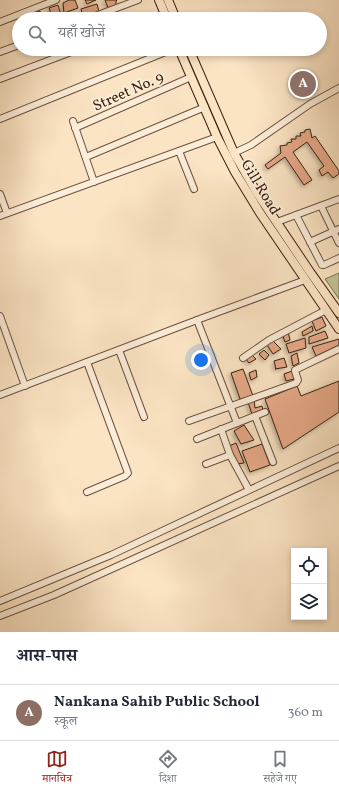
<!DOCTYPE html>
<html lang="hi">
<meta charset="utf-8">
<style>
body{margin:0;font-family:Vollkorn,"Noto Serif Devanagari",serif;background:#f2f2f3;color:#1f2937}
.controls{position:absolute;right:12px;bottom:12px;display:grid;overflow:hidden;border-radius:0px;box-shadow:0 2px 6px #0003}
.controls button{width:36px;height:36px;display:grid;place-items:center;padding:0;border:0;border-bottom:1px solid #e0e1e3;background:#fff;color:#1f2937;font:20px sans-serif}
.you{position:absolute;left:201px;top:360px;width:14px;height:14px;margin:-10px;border:3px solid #fff;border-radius:50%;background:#1a73e8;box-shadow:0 0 0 6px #1a73e833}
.badge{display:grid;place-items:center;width:26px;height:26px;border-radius:50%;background:#8f2418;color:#fff;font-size:13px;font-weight:700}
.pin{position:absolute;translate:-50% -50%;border:2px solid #fff;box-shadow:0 1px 4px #0006}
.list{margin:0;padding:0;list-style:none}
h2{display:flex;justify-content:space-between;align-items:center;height:52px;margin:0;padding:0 16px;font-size:17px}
h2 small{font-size:13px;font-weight:400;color:#747a83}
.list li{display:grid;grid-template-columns:26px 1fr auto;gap:12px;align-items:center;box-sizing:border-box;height:56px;padding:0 16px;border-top:1px solid #e0e1e3}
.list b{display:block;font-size:15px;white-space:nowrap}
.list p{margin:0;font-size:13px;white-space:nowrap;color:#747a83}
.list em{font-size:13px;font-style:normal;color:#747a83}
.icon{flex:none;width:22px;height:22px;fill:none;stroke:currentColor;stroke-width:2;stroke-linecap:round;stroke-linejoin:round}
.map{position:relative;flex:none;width:339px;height:632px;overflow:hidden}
.search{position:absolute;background:#fff;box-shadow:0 2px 6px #0003;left:12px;right:12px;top:12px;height:44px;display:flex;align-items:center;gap:10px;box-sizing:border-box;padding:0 14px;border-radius:22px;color:#747a83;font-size:15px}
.sheet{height:108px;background:#fff}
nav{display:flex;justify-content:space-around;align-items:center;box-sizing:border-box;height:56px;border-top:1px solid #e0e1e3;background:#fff;font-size:11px;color:#747a83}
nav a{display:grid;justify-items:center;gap:2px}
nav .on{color:#8f2418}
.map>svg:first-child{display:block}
.green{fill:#c1c392;stroke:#7d7252}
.building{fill:#e6a887;stroke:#392011;filter:url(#shadow)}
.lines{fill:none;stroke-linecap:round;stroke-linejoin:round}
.minor-casing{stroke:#6a513e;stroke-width:8}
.major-casing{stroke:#392011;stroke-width:10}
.minor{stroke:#fcedd9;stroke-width:6}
.major{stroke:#fbe4c4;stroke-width:8}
.labels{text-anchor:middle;stroke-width:3.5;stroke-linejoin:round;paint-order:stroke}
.street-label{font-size:15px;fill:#392011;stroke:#fcedd9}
</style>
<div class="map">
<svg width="339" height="632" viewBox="0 0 339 632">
<defs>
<filter id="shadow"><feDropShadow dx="-2" dy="2" stdDeviation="2" flood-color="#0004"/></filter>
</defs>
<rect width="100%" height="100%" fill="#fbe4c4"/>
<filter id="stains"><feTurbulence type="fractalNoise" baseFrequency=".005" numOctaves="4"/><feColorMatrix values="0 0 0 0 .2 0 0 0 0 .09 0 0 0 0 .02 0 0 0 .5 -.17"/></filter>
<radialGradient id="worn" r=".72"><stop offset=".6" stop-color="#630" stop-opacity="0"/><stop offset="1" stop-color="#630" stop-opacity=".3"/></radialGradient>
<!-- green -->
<path class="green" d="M339 273V299L325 279Z"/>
<!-- building -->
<g class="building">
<path d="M69 0H75L78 8 64 13 63 3Z"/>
<path d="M85 0H96L87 4Z"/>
<path d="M105 0H117L116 1V5L108 8Z"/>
<path d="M97 4 99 12 83 17 81 9Z"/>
<path d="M58 5 61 15 52 16 49 8Z"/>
<path d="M40 11 42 19H35L32 13Z"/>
<path d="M70 14 72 19H60L59 18Z"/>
<path d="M310 129 312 138 315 136 339 171V174L333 178 328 172 322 176 319 170 324 166 307 142 293 152 312 180 304 185 285 157 268 169 265 165 281 153 280 146 287 145V143L292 142 291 139H296V136H301L300 133 305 132V130Z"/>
<path d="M322 317 326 326 316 331 312 321Z"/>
<path d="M312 326 313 331 303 336 302 332Z"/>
<path d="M288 331 290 340 285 342 282 333Z"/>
<path d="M325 331 328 338 309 344V337Z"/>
<path d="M305 338 306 348 289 353 286 344Z"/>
<path d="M339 339V345L316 356 312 347Z"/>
<path d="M273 341 281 349 273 354 267 345Z"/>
<path d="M264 350 269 355 265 360 259 354Z"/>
<path d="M297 353 299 363 293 366 291 356Z"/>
<path d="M251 354 256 359 249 363 245 358Z"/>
<path d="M284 358 287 367 275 369H276L274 361Z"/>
<path d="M243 369 253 396 240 399 231 373Z"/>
<path d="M256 370 257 377 251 380 249 373Z"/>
<path d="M292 371 294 379 286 381 284 374Z"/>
<path d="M339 381V412L283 449 265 399 297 386 301 396Z"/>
<path d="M254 400 255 408 262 406 263 411 252 414 248 402Z"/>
<path d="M244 425 254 440 241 444 234 431Z"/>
<path d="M236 443 244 463 236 464 229 446Z"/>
<path d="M262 444 270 465 250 472 242 451Z"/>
</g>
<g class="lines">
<!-- minor casing -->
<g class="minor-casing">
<g id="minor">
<path d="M87 19 138 0"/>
<path d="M0 22 56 0"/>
<path d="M0 52 19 45"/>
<path d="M0 79 79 49"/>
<path d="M0 119 173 49"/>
<path d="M73 121 94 182"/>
<path d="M75 128 191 77"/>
<path d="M179 151 194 189"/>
<path d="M234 153 251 145 310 104 339 88"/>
<path d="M86 157 205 107"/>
<path d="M0 194 7 213"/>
<path d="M321 206 339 243"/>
<path d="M296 215 322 265H324L339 258"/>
<path d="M0 216 217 137"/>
<path d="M277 222 339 199"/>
<path d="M310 242 339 229"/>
<path d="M0 316 25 386"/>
<path d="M197 320 237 423"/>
<path d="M119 350 144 417"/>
<path d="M243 358 269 340 326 310"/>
<path d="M0 395 197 320 305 280"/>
<path d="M255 416 273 462"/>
<path d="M189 421 296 383 298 380 295 371V370L339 349"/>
<path d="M221 429 230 455 249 490"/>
<path d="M197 439 265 412"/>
<path d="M206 464 230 455"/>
<path d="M87 492 125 476 128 473 87 362"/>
<path d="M0 601 111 555 339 448"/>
<path d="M0 616 54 595 339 466"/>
</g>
</g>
<!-- major casing -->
<g class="major-casing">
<g id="major">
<path d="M159 0 167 19"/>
<path d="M168 0 176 19"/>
<path d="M179 49 217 137 235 172 260 213 339 329"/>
<path d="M189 49 234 153 257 193 310 272 339 313"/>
</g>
</g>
<!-- minor -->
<use href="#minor" class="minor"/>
<!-- major -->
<use href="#major" class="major"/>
</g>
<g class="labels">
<!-- street labels -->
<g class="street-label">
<text transform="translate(128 91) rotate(-24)" y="5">Street No. 9</text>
<text transform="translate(261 187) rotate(59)" y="5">Gill Road</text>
</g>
</g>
<rect width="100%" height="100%" filter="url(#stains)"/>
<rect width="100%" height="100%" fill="url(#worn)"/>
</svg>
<div class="controls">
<button><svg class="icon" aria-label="locate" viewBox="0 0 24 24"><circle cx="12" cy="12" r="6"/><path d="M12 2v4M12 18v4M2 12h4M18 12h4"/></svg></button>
<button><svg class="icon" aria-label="layers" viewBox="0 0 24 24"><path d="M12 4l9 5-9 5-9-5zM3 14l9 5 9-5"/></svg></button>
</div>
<div class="you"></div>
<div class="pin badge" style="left:303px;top:84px;background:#8d6e63">A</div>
<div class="search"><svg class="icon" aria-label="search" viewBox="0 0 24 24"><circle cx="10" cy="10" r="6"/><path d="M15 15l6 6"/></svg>यहाँ खोजें</div>
</div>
<section class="sheet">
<h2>आस-पास<small></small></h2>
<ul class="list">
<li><span class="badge" style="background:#8d6e63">A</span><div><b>Nankana Sahib Public School</b><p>स्कूल</p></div><em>360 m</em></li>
</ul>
</section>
<nav>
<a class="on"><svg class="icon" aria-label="map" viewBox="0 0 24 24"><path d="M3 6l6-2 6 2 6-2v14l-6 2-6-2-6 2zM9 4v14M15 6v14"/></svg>मानचित्र</a>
<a><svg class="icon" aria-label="directions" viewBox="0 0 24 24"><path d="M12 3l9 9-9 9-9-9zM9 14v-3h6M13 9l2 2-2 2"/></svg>दिशा</a>
<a><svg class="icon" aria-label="saved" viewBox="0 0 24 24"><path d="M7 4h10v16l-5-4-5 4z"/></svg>सहेजे गए</a>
</nav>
